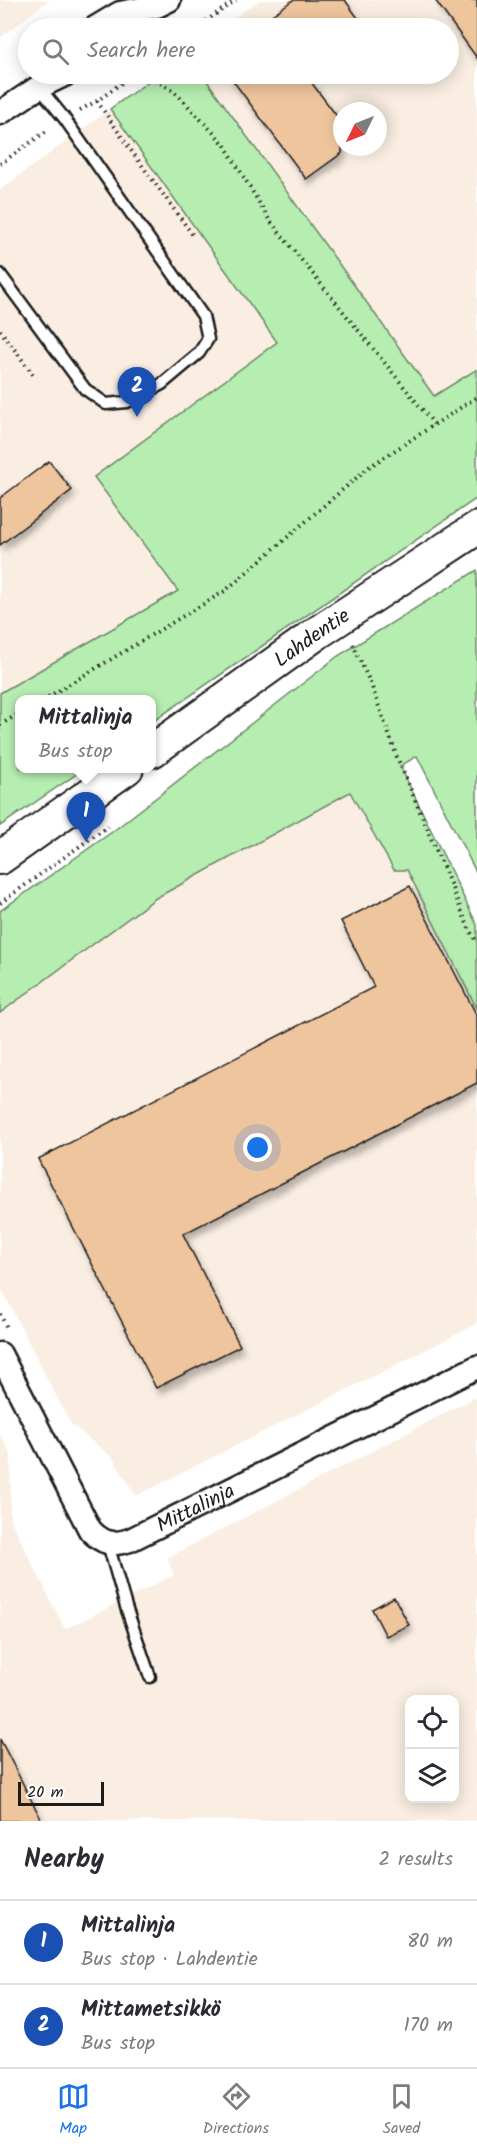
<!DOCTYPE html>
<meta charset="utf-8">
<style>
body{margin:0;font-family:Kalam,sans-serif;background:#f2f2f3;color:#2b2b33}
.controls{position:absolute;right:18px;bottom:18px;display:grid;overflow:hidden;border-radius:12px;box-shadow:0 3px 15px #0003}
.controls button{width:54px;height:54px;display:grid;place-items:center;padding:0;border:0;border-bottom:2px solid #e1e1e2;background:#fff;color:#2b2b33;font:30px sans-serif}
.compass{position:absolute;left:333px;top:102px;width:54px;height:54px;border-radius:50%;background:#fff;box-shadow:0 3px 15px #0003;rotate:227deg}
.scale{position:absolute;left:18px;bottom:15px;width:86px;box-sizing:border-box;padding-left:6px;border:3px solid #1c1c1c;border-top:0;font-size:16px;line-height:21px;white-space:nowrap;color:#1c1c1c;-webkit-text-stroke:4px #fff;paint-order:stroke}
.you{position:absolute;left:258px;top:1148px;width:21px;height:21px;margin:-15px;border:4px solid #fff;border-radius:50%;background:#1a73e8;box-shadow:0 0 0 9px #1a73e833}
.badge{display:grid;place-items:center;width:39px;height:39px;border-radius:50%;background:#1a73e8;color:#fff;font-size:20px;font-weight:700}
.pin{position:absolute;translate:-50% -50px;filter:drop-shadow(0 2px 3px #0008)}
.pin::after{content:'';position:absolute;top:32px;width:21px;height:18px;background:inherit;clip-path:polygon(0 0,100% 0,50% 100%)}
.popup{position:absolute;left:15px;top:695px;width:141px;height:78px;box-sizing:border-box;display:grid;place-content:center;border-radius:12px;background:#fff;filter:drop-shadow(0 2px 4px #0005);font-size:20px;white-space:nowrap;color:#7c7c81}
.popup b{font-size:22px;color:#2b2b33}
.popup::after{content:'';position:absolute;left:50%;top:100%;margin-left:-12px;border:12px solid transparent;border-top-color:#fff}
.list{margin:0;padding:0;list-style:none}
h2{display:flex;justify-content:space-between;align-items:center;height:78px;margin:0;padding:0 24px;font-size:26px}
h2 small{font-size:20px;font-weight:400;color:#7c7c81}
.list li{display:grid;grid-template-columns:39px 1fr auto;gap:18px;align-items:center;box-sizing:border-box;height:84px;padding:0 24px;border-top:2px solid #e1e1e2}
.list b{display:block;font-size:22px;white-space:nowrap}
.list p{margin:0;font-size:20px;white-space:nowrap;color:#7c7c81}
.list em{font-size:20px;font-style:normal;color:#7c7c81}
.icon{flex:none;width:33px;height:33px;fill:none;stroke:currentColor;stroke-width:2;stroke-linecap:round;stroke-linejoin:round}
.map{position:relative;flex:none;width:477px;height:1821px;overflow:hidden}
.search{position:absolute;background:#fff;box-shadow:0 3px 15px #0003;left:18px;right:18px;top:18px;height:66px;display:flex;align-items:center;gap:15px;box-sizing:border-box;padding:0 21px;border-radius:33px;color:#7c7c81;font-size:22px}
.sheet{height:246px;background:#fff}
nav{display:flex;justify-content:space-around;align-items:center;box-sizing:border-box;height:84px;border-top:2px solid #e1e1e2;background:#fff;font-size:16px;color:#7c7c81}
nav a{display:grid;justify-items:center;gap:3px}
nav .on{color:#1a73e8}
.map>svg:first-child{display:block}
.built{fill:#faeee2;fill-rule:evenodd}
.green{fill:#b6eeb1;stroke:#698566;stroke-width:1.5}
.building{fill:#efc59e;stroke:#1c1c1c;stroke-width:1.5;filter:url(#shadow)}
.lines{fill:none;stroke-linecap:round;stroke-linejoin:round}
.lane-casing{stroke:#1c1c1c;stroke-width:15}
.street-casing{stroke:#1c1c1c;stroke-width:27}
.secondary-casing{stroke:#1c1c1c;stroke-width:36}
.path{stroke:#1c1c1c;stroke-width:4;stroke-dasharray:1.5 4.5;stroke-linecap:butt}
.lane{stroke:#fff;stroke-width:10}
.street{stroke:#fff;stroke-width:22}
.secondary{stroke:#fff;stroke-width:32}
.labels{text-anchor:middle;stroke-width:6;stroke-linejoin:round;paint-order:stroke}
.street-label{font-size:21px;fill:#1c1c1c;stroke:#fff}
</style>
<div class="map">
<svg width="477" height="1821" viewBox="0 0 477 1821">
<defs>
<filter id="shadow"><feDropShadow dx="3.5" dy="6" stdDeviation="3" flood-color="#0004"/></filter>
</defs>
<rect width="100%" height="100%" fill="#fff"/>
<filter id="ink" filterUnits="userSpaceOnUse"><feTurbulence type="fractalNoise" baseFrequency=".0167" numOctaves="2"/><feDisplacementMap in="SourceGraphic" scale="12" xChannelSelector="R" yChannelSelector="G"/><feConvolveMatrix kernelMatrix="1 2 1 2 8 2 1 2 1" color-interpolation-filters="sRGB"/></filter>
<g filter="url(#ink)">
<!-- built -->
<g class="built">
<path d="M0 0H49L0 38Z"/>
<path d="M259 0H477V368L434 396 202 74H448V28H220ZM342 111H378V147H342Z"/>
<path d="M110 109 277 342 94 477 178 591 0 693V190Z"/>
<path d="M351 792 394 870H407L477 1009V1324L136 1496 113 1458 70 1423 0 1286V1013L156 898Z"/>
<path d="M474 1398 477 1399V1821H0V1434L11 1454 10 1519 65 1629 174 1575 167 1558ZM410 1700H454V1798H410Z"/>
</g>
<!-- green -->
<g class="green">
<path d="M159 74H202L434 396 477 369V498L152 722V700H20V768L84 769 0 826V693L178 591 94 477 277 342 110 109Z"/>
<path d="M477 570V874L417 756 400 766 477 925V1009L407 870H394L350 792 156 898 0 1013V911L112 832 338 656Z"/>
</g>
<!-- building -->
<g class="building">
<path d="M293 0H345L365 28H254Z"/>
<path d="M435 0H477V58Z"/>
<path d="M228 74H305L342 123V153L306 179Z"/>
<path d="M49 461 72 490 0 545V498Z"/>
<path d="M410 886 477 1016V1083L183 1234 240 1346 156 1388 38 1159 374 987 341 921Z"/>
<path d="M394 1597 409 1625 386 1636 372 1609Z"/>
<path d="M0 1739 42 1821H0Z"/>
</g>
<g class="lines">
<!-- lane casing -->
<g class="lane-casing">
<g id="lane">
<path d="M0 274 85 389 106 404 127 402 162 384 199 353 208 339 203 316 64 118 39 87"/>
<path d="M108 1544 126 1607 150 1677"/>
</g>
</g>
<!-- street casing -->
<g class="street-casing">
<g id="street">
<path d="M95 28 120 13 157 6 169 0"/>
<path d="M0 113 39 87 66 74"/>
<path id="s1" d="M0 1354 90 1530C102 1543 112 1546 130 1540L477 1367"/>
</g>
</g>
<!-- secondary casing -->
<g class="secondary-casing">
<g id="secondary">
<path id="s2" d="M152 751 317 633 477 528"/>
<path d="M0 858 127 768"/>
</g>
</g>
<!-- path -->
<g class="path">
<path d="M196 28 236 0"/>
<path d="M145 74 174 91 224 144 270 221 434 424"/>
<path d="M97 101 130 149 192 234"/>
<path d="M80 110 97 101 134 74"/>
<path d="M0 164 48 130"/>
<path d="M0 330 35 377"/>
<path d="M353 644 372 687 397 757 470 931 477 942"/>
<path d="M43 700 225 591 369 467 477 397"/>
<path d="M0 725 20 713"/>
<path d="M0 903 108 826"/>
<path d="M0 1314 8 1330"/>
</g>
<!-- lane -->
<use href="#lane" class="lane"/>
<!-- street -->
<use href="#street" class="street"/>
<!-- secondary -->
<use href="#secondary" class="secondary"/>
</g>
</g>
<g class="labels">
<!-- street labels -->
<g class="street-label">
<text dy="7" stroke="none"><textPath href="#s2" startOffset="196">Lahdentie</textPath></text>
<text dy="7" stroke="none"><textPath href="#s1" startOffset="315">Mittalinja</textPath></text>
</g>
</g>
</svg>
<div class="controls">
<button><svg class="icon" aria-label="locate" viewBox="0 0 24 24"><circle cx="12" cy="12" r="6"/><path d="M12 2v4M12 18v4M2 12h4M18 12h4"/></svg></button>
<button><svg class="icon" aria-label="layers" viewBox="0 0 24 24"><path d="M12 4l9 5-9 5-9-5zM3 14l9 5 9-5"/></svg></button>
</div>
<svg class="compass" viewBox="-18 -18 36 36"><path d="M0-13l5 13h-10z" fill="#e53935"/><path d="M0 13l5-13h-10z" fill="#7c7c81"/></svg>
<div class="scale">20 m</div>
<div class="you"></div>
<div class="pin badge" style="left:86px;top:842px;background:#1a4fb4">1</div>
<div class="popup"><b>Mittalinja</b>Bus stop</div>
<div class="pin badge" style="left:137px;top:417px;background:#1a4fb4">2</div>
<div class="search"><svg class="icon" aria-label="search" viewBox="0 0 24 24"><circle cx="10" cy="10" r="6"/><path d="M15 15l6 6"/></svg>Search here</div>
</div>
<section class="sheet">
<h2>Nearby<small>2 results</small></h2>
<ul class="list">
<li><span class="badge" style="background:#1a4fb4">1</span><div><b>Mittalinja</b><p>Bus stop · Lahdentie</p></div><em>80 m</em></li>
<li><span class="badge" style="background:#1a4fb4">2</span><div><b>Mittametsikkö</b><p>Bus stop</p></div><em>170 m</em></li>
</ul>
</section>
<nav>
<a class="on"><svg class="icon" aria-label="map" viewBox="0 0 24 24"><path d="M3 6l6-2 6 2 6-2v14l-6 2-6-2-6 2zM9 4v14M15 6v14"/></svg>Map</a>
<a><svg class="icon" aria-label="directions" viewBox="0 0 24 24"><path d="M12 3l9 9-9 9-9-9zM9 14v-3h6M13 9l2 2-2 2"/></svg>Directions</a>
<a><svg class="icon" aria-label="saved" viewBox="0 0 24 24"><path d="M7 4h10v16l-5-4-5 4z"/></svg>Saved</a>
</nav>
